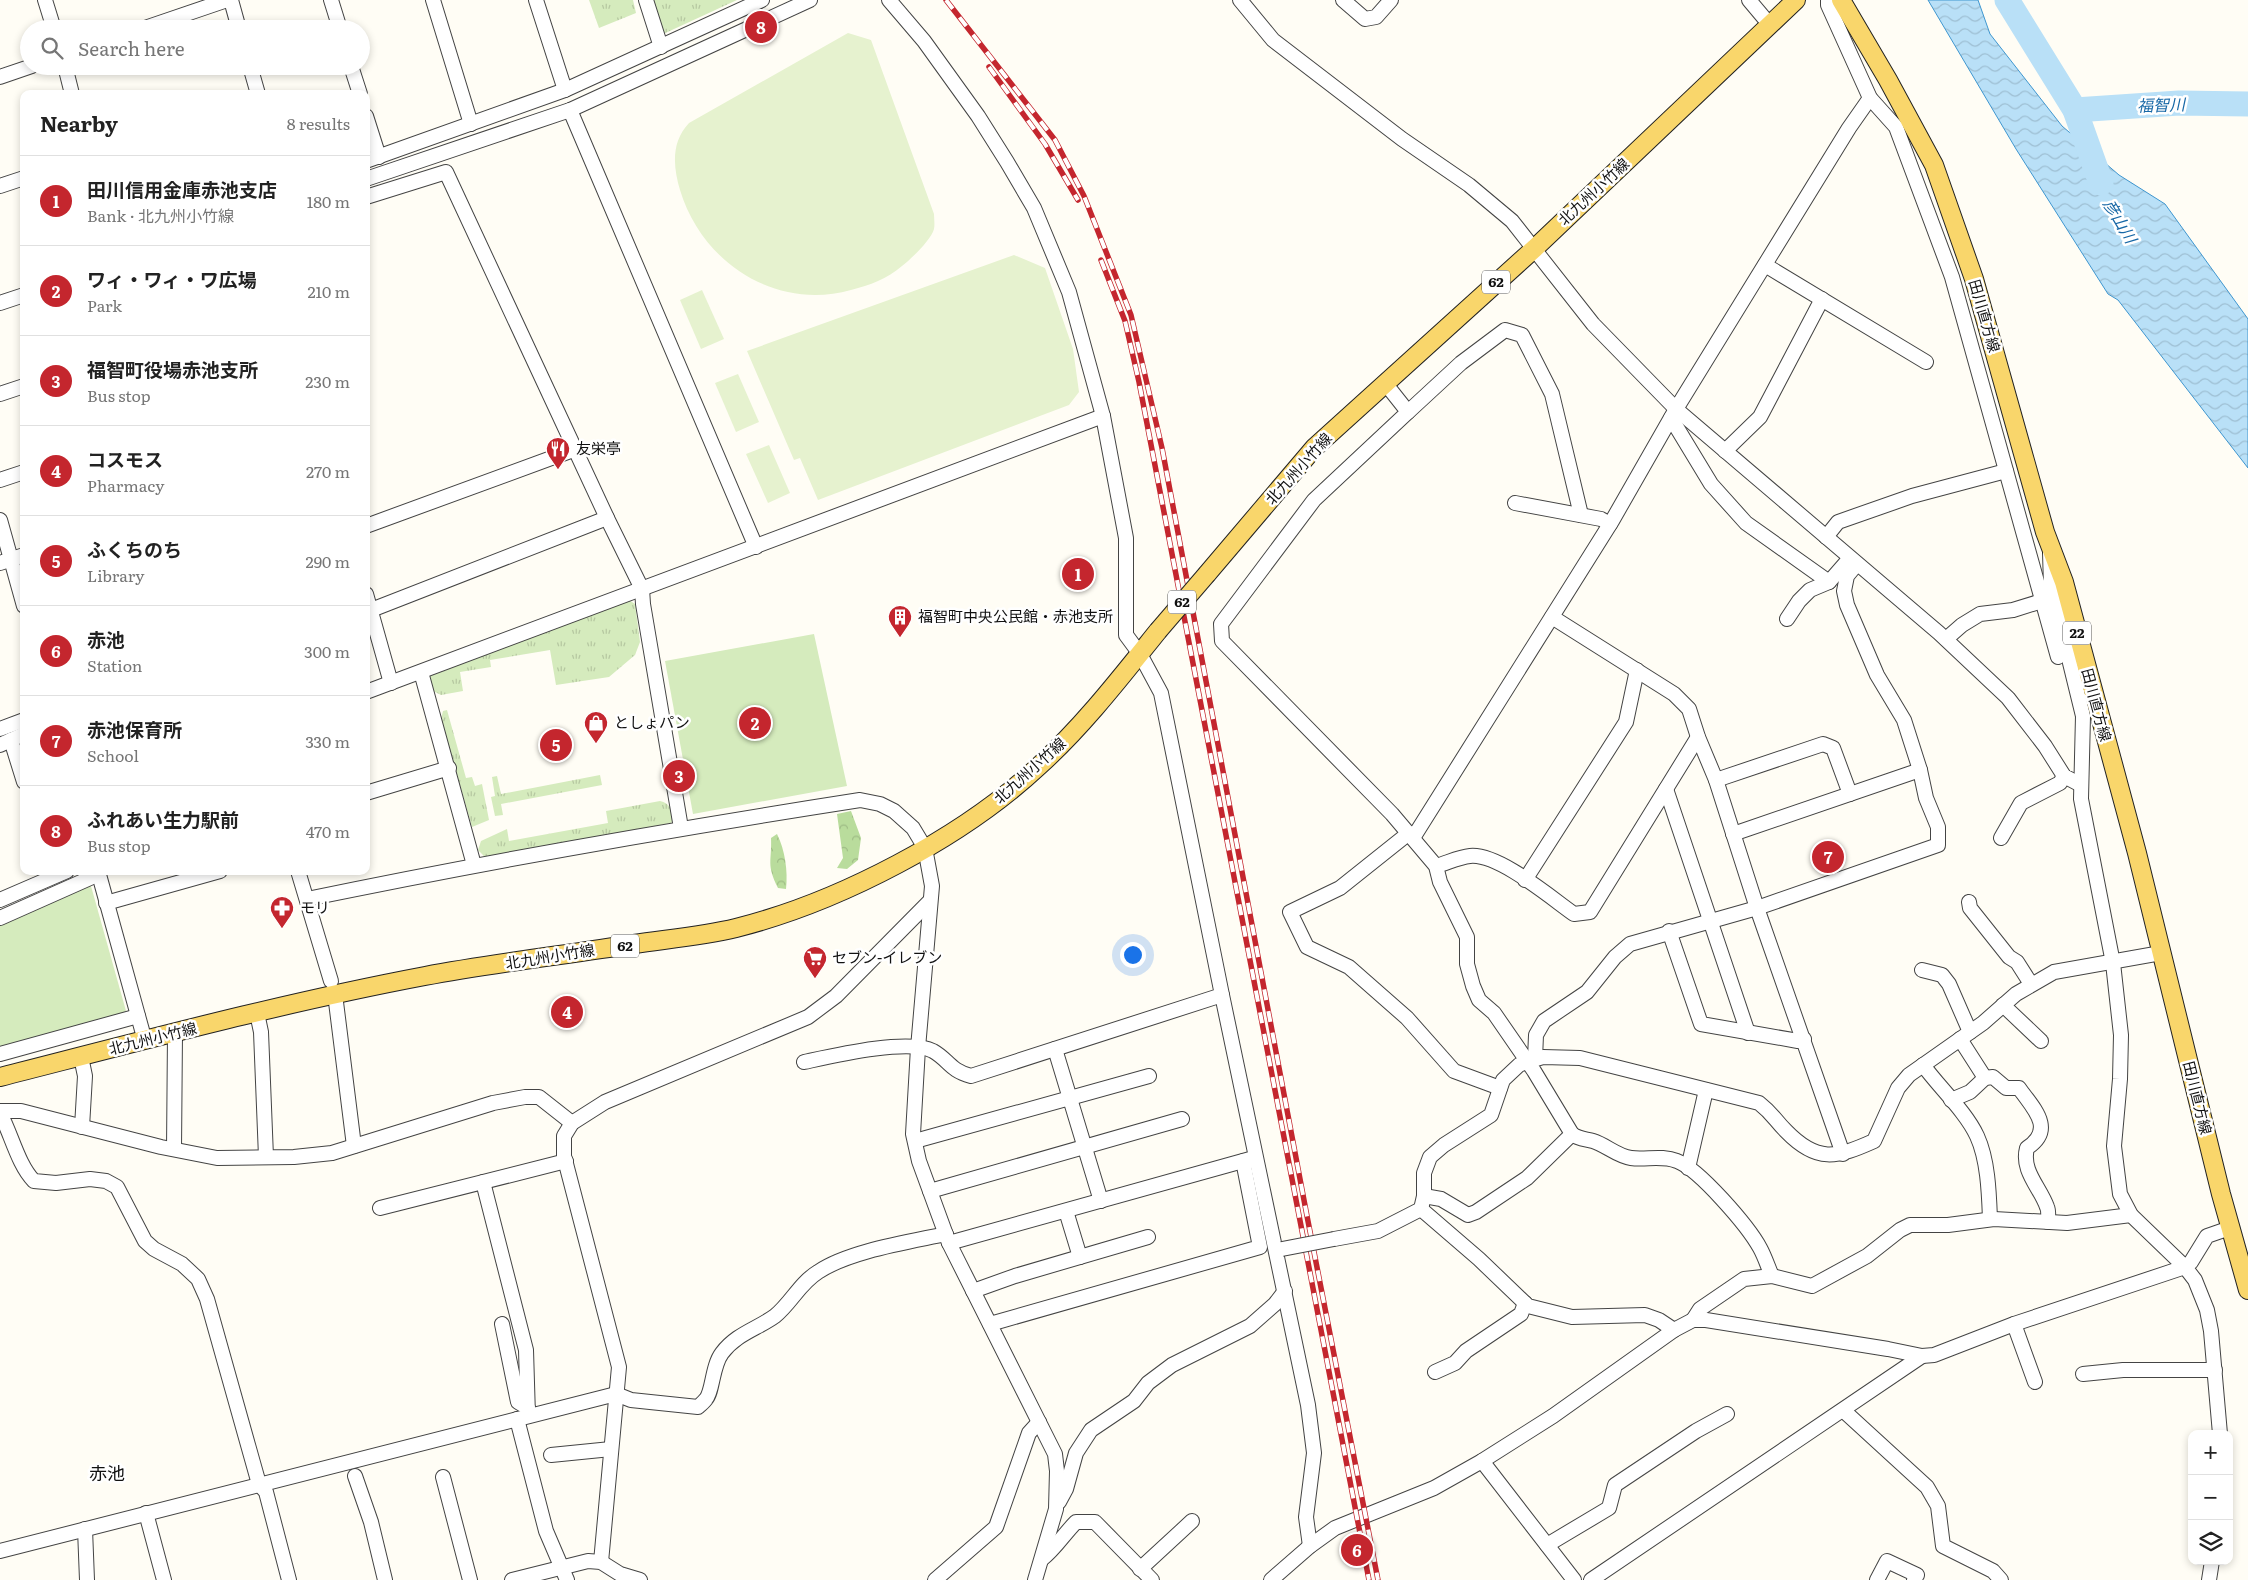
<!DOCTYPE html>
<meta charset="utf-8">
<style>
body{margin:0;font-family:Literata,"Noto Sans JP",serif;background:#f6f6f6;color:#222}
.controls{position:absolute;right:15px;bottom:15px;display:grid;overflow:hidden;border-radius:10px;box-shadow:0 2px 8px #0003}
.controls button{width:45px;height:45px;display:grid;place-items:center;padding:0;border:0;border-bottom:1px solid #e0e0e0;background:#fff;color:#222;font:25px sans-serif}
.you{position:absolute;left:1132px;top:954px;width:18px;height:18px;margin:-12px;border:4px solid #fff;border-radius:50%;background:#1a73e8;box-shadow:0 0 0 8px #1a73e833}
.badge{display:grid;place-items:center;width:32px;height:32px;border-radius:50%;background:#c4262e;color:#fff;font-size:16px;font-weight:700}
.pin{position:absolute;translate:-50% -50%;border:2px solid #fff;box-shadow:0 1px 5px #0006}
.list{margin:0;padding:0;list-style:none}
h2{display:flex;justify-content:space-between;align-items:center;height:65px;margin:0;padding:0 20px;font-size:21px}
h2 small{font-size:16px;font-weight:400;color:#767676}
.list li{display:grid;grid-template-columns:32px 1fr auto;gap:15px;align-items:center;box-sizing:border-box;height:90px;padding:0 20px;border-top:1px solid #e0e0e0}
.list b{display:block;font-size:19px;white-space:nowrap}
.list p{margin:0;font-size:16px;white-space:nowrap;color:#767676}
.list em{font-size:16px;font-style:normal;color:#767676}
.icon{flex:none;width:28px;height:28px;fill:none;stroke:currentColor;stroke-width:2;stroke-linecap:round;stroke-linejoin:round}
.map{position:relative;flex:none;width:2248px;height:1580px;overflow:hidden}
.search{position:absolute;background:#fff;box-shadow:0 2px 8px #0003;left:20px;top:20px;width:350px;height:55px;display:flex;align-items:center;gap:12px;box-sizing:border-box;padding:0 18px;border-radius:28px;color:#767676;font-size:19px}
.panel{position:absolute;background:#fff;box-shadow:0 2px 8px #0003;left:20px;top:90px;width:350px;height:785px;border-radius:10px}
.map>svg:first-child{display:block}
.grass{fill:url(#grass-tufts)}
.forest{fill:url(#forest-crowns)}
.park{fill:#d5ebbd}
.pitch{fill:#e6f2cf}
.water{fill:url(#water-waves);stroke:#3f96cf}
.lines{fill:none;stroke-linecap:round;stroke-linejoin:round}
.river{stroke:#b9e0f7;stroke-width:25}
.minor-casing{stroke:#444;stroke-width:16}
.major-casing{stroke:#222;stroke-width:20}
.minor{stroke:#fff;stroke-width:14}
.major{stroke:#f9d66b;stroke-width:18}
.rail-casing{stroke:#c4262e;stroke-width:5.5}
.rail{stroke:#fff;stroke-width:4;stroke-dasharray:11;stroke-linecap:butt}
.minor-bridge-casing{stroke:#444;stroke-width:16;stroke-linecap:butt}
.major-bridge-casing{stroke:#222;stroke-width:20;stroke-linecap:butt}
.minor-bridge{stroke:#fff;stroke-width:14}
.major-bridge{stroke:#f9d66b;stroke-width:18}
.labels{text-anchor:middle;stroke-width:5;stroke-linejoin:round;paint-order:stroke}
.shield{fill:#fff;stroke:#585858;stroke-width:1}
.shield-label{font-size:14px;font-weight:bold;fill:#111}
.street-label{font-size:15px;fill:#111;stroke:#fff}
.poi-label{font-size:15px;fill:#111;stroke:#fff;text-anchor:start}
.water-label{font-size:16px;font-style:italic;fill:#1768a6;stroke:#fff}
.quarter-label{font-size:18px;fill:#111;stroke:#fff}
</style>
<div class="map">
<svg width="2248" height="1580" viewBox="0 0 2248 1580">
<defs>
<pattern id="grass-tufts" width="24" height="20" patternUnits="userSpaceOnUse" patternTransform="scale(1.25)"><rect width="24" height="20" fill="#d5ebbd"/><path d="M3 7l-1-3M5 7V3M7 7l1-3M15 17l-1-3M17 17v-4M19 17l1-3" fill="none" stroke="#b6c8a1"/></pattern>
<pattern id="forest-crowns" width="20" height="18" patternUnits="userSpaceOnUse" patternTransform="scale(1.25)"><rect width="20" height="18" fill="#b9dc9c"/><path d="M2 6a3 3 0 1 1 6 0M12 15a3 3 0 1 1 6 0" fill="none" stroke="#9ebc85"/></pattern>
<pattern id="water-waves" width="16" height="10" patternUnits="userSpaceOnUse" patternTransform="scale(1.25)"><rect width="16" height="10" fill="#b9e0f7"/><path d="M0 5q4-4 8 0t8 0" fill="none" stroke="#9ebfd3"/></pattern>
</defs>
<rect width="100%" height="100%" fill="#fffdf5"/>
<!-- grass -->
<g class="grass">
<path d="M589 0H633L636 13 599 28Z"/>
<path d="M651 0H737L661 35Z"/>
<path d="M629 600 635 604 640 642 635 655 609 677 556 685 550 650 490 660 491 667 460 672 463 691 441 695 433 691 430 676Z"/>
<path d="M447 710 466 778 472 777 475 786 482 784 489 820 472 827 441 719 443 711Z"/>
<path d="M600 775 602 785 501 804 503 815 495 816 491 797 495 796 492 777 497 776 501 794Z"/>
<path d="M660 801C670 803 672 810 674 819L671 823 485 857 478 850 481 841 507 829 509 841 608 823 606 811Z"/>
</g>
<!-- forest -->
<g class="forest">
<path d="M851 811 861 838 858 860 847 869 837 868 843 858 837 814Z"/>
<path d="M777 834C785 850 788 871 786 889L778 888C766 864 772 862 771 838Z"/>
</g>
<!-- park -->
<g class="park">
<path d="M814 634 847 786 693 814 665 661Z"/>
<path d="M84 885 91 886 126 1011 119 1017 0 1048V924Z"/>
</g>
<!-- pitch -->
<g class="pitch">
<path d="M848 33 871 40 934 214C934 219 935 224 934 229 931 240 911 259 902 266 887 279 870 285 851 290 776 311 702 263 680 190 673 166 671 142 689 123Z"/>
<path d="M1014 255 1045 268 1073 349 1079 392 1069 405 818 500 800 458 794 460 747 351Z"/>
<path d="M702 290 724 339 701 349 680 300Z"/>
<path d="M738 374 759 422 736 432 715 383Z"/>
<path d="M769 445 790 493 768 503 746 454Z"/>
</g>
<!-- water -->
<path class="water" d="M1928 0H1978L1990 34 2062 126 2119 175 2165 204 2248 319V468L2118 300 2108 294 2016 149Z"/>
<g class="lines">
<!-- river -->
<g class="river">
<path d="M2007 0 2075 110 2101 183"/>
<path d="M2075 110 2179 103 2248 104"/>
</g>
<!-- minor casing -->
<g class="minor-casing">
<g id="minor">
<path d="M45 0 54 29"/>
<path d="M231 0 239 29"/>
<path d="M331 0 340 29"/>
<path d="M433 0 471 124"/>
<path d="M536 0 565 90"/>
<path d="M646 0 661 47"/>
<path d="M889 0 924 41 978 116 1007 162 1034 208 1069 292 1103 416 1126 538V635L1140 654 1161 693 1222 995 1308 1405 1314 1453 1306 1517 1310 1546"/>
<path d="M1240 0 1273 40 1402 139 1469 185 1512 221 1593 324 1676 409 1939 633 2008 698 2045 746 2064 776 2081 785"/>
<path d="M1343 0 1365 19 1376 17 1391 0"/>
<path d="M1749 0 1770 25"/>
<path d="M1828 0V5L1870 98 1896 127 1952 277 2058 657"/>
<path d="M142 29 227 0"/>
<path d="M65 66 72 94"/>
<path d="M250 66 258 94"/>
<path d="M351 66 360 94"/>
<path d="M0 77 32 66"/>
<path d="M570 110 756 547"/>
<path d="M366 116 379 157"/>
<path d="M366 161 565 90 762 0"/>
<path d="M366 179 570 110 810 0"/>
<path d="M0 186 24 178"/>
<path d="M366 197 446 172 607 518 642 589 643 604 681 828"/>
<path d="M1765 265 1926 362"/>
<path d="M0 303 24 295"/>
<path d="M1385 383 1408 412 1314 500 1221 624 1222 641 1392 814 1436 866 1440 882 1467 937V964L1473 986 1479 1000 1494 1013 1534 1071 1572 1134C1578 1139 1586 1139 1593 1141 1606 1145 1617 1156 1631 1158 1646 1160 1662 1155 1677 1161 1699 1169 1748 1226 1760 1248 1765 1257 1768 1267 1772 1276"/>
<path d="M0 394 24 386"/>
<path d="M1408 412 1461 363 1505 330 1522 335 1552 394 1581 515"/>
<path d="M1671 418 1711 484 1746 523 1829 582"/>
<path d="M1725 451 1760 417 1822 299"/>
<path d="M0 480 24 472"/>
<path d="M1515 503 1601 519 1610 524"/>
<path d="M0 520 24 606"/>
<path d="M366 526 576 449"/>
<path d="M1826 537 1838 522 1912 496 2006 471"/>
<path d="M2050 553 2051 585 2083 716 2081 799 2113 963 2121 1035 2120 1079 2114 1146 2120 1194 2131 1215 2185 1267 2195 1280 2207 1310 2211 1331 2220 1434"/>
<path d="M0 563 24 555"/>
<path d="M366 594 391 683"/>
<path d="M366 612 607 518"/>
<path d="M1552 617 1674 694 1689 709 1698 737 1716 780 1757 908 1843 1154"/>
<path d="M1787 619 1799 601 1810 590 1829 582 1850 558"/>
<path d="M1946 639 1962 625 1980 614 2013 610 2042 601"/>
<path d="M421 672 474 865"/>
<path d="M366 692 1103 416"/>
<path d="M0 729 24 720"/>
<path d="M11 740 24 782"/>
<path d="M0 745 24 734"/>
<path d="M1716 780 1823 744 1833 748 1850 794"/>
<path d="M1666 789 1748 1033"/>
<path d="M366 793 449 768"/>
<path d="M1409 833 1340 888 1290 912 1307 947 1349 967 1407 1018 1454 1071 1500 1088"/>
<path d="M1733 834 1920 770"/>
<path d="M1413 838 1612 521 1676 409 1849 128 1870 98"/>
<path d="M2001 838 2021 803 2060 783 2064 776"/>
<path d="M1436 866C1447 863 1459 857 1470 856 1498 853 1550 897 1574 914L1590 912 1698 737"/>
<path d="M98 871 145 1041"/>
<path d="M298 871 331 981"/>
<path d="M1525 880 1626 722 1637 670"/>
<path d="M307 899C490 861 674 829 860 800L880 804 894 811 913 828 925 848 932 886 918 1048 913 1134 919 1161 949 1243 1055 1454 1057 1471 1056 1509 1035 1580"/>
<path d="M0 900 67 871"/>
<path d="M1969 902 1970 908 2009 957 2017 962 2031 984"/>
<path d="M106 903 220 871"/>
<path d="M0 918 99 874"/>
<path d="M1669 931 1701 1024 1798 1041 1804 1039"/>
<path d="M1922 970 1942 975 1949 984 1970 1032"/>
<path d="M335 994 354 1146"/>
<path d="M2003 1005 2041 1041"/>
<path d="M257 1013 261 1032 266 1157"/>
<path d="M1960 1039 1985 1078"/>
<path d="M1055 1049 1101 1201"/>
<path d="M0 1054 138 1016"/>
<path d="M81 1057 85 1076 82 1127"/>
<path d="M1535 1059 1536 1035 1544 1021 1587 992 1615 957 1630 944 1757 908 1938 845V827L1926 798 1920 770 1904 720 1877 675 1847 605 1844 591 1847 576 1857 564"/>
<path d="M804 1062C832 1056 908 1038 933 1051 949 1060 949 1070 971 1076L1222 995"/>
<path d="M1923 1065C1939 1087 1966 1112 1977 1136 1988 1160 1989 1193 1990 1219"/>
<path d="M1951 1100 1970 1092 1985 1078 1993 1077 2006 1088H2019C2033 1108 2056 1129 2027 1148 2021 1171 2040 1187 2047 1207 2049 1211 2048 1218 2048 1222"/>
<path d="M0 1111H21L161 1147 217 1158 294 1157 332 1153 493 1103 525 1097H539L572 1123"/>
<path d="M0 1113C11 1133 18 1165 34 1181L56 1183 90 1179 106 1181 117 1187 145 1241 154 1249 182 1264 198 1279 207 1299 259 1484 266 1492 289 1580"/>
<path d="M915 1141 1149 1076"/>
<path d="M174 1149 175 1033"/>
<path d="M1688 1168 1706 1090"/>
<path d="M483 1182 526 1350 528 1416"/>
<path d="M930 1191 1182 1119"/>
<path d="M1424 1196 1441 1199 1468 1215 1476 1212 1527 1178 1572 1134"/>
<path d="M380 1208 566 1161"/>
<path d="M1421 1209 1479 1259 1528 1306 1572 1317 1645 1315 1659 1320 1674 1330"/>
<path d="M1066 1211 1080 1257"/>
<path d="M1334 1239 1378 1231 1421 1209 1424 1196V1173L1430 1157 1444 1145 1491 1115 1503 1080 1519 1065 1526 1062 1543 1057 1580 1058 1759 1103C1773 1114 1775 1120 1786 1131 1817 1163 1836 1158 1874 1141L1898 1088 1909 1075 1983 1023 2016 994 2054 972 2161 953"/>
<path d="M949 1243 1250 1159"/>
<path d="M973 1291 1015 1276 1148 1237"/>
<path d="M1693 1320 1700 1309 1744 1279 1772 1276 1812 1286 1867 1256 1900 1230 1910 1225H1948L1994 1219 2067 1223 2131 1215"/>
<path d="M502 1324 518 1402 528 1408"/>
<path d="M990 1324 1260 1247 1243 1161"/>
<path d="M2014 1324 2035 1382"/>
<path d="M1435 1372 1455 1363 1466 1351 1521 1314 1525 1303"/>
<path d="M2083 1374 2123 1370H2215"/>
<path d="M1844 1411 1927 1487 1938 1506 1943 1546 1993 1571 2001 1580"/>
<path d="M517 1419 546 1531 567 1580"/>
<path d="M551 1455 611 1449"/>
<path d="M1482 1461 1574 1580"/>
<path d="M355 1476 371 1522 385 1580"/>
<path d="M443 1477 470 1580"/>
<path d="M1059 1502 1066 1489 1076 1453 1091 1430 1134 1401 1148 1383 1172 1365 1250 1326 1275 1304 1285 1291"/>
<path d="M146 1513 164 1580"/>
<path d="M85 1529 87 1580"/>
<path d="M1547 1545 1609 1508 1615 1485 1696 1431 1727 1414"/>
<path d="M0 1551 616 1394 631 1400 698 1407C700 1405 704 1402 706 1399 713 1391 712 1366 722 1353 736 1334 757 1329 775 1316 791 1303 800 1283 818 1272 849 1251 909 1242 946 1234"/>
<path d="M1042 1559C1055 1549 1064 1534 1076 1522H1095L1152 1580"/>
<path d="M601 1562 619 1367 564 1156V1136L572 1123 605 1102 808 1017 836 996 930 901"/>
<path d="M1140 1569 1192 1521"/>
<path d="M512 1580 588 1561 601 1562 620 1574 640 1580"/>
<path d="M935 1580 996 1527 1029 1433 1039 1422"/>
<path d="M1271 1580 1310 1546 1335 1528 1434 1488 1482 1461 1553 1416 1674 1330 1693 1320H1706L1888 1349 1922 1356 1934 1355 2014 1324 2185 1267 2191 1262 2207 1236 2230 1228"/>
<path d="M1591 1580 1922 1356"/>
<path d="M1877 1580 1887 1561 1917 1575 1914 1580"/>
<path d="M2209 1580 2212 1561"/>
</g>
</g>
<!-- major casing -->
<g class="major-casing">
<g id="major">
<path d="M1841 0 1888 80 1934 165 1974 279 2045 532 2064 582 2137 853 2221 1194 2248 1290"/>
<path d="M1207 574 1314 448 1535 248 1796 0"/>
<path d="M0 1077C141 1041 282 1003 425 976 494 963 565 955 634 944 668 939 703 936 736 928 839 902 962 838 1039 766 1083 726 1121 677 1158 631"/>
</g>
</g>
<!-- minor -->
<use href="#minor" class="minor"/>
<!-- major -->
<use href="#major" class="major"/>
<!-- rail casing -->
<g class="rail-casing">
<g id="rail">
<path d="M946 0 1055 140 1084 196 1131 315 1162 448 1307 1216 1378 1580"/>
<path d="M989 67 1045 144 1078 200"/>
<path d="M1101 260 1125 321 1139 382 1369 1580"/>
</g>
</g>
<!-- rail -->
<use href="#rail" class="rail"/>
<!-- minor-bridge casing -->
<g class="minor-bridge-casing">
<path id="minor-bridge" d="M1282 1249 1334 1239"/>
</g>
<!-- major-bridge casing -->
<g class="major-bridge-casing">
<path id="major-bridge" d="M1158 631 1207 574"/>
</g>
<!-- minor-bridge -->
<use href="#minor-bridge" class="minor-bridge"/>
<!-- major-bridge -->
<use href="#major-bridge" class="major-bridge"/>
</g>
<!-- icons -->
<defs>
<g id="restaurant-pin" transform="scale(1.25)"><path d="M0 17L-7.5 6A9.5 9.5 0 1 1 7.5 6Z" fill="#c4262e" stroke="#fff"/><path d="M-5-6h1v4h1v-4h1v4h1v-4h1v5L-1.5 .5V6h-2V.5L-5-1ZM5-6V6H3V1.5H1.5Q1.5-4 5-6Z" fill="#fff"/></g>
<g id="building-pin" transform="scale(1.25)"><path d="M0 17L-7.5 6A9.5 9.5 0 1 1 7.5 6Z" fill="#c4262e" stroke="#fff"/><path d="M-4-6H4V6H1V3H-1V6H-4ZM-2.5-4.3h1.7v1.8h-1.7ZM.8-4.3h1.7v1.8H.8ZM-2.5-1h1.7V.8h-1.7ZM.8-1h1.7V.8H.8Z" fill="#fff"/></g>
<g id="shop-pin" transform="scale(1.25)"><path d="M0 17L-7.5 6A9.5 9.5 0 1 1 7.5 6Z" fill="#c4262e" stroke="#fff"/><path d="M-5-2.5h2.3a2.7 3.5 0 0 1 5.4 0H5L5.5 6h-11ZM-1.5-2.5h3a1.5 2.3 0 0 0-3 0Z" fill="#fff"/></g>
<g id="pharmacy-pin" transform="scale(1.25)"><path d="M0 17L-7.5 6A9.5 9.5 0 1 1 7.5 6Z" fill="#c4262e" stroke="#fff"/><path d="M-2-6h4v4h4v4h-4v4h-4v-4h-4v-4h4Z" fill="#fff"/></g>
<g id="supermarket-pin" transform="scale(1.25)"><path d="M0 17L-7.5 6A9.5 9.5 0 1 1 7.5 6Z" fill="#c4262e" stroke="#fff"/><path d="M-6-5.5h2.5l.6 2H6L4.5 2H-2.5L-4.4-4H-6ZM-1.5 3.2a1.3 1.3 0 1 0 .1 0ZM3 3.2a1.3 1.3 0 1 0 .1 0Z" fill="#fff"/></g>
</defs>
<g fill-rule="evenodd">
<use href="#restaurant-pin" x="558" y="449"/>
<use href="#building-pin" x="900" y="617"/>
<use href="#shop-pin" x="596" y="723"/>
<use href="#pharmacy-pin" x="282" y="908"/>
<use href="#supermarket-pin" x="815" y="958"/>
</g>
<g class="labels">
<!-- shield labels -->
<g class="shield">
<rect x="1482" y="270.5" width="28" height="23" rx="4"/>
<rect x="1168" y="590.5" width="28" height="23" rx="4"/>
<rect x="2063" y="621.5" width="28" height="23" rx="4"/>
<rect x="611" y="934.5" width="28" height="23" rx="4"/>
</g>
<g class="shield-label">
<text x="1496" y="287">62</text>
<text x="1182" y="607">62</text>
<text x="2077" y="638">22</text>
<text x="625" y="951">62</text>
</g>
<!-- street labels -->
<g class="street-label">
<text transform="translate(1594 192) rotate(-43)" y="5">北九州小竹線</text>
<text transform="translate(1984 316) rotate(74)" y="5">田川直方線</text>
<text transform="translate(1299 469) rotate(-48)" y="5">北九州小竹線</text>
<text transform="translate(2096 705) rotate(75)" y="5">田川直方線</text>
<text transform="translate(1030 771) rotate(-42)" y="5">北九州小竹線</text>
<text transform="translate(550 957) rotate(-9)" y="5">北九州小竹線</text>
<text transform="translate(153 1039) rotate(-14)" y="5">北九州小竹線</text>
<text transform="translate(2197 1098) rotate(76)" y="5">田川直方線</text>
</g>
<!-- poi labels -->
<g class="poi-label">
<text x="576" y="454">友栄亭</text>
<text x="918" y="622">福智町中央公民館・赤池支所</text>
<text x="614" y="728">としょパン</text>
<text x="300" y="913">モリ</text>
<text x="832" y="963">セブン-イレブン</text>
</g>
<!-- water labels -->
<g class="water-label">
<text transform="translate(2161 105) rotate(-2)" y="6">福智川</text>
<text transform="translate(2120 221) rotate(59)" y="6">彦山川</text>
</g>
<!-- quarter labels -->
<g class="quarter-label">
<text x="107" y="1480">赤池</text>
</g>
</g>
</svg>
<div class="controls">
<button>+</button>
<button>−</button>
<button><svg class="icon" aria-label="layers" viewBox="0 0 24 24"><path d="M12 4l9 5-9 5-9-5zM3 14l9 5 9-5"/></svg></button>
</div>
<div class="you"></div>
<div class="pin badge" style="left:1078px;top:574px">1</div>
<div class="pin badge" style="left:755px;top:723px">2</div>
<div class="pin badge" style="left:679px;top:776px">3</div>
<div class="pin badge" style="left:567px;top:1012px">4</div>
<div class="pin badge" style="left:556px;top:745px">5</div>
<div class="pin badge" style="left:1357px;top:1550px">6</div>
<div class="pin badge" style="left:1828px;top:857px">7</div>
<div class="pin badge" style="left:761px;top:27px">8</div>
<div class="search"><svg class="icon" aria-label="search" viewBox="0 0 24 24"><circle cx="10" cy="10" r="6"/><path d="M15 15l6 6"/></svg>Search here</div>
<section class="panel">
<h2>Nearby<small>8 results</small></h2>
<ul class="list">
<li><span class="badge">1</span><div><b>田川信用金庫赤池支店</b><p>Bank · 北九州小竹線</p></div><em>180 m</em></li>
<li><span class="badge">2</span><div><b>ワィ・ワィ・ワ広場</b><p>Park</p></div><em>210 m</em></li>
<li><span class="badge">3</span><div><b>福智町役場赤池支所</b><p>Bus stop</p></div><em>230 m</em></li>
<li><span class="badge">4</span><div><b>コスモス</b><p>Pharmacy</p></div><em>270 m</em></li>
<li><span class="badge">5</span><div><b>ふくちのち</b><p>Library</p></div><em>290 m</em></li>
<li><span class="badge">6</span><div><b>赤池</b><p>Station</p></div><em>300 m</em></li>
<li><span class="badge">7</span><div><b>赤池保育所</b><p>School</p></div><em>330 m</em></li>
<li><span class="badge">8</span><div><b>ふれあい生力駅前</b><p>Bus stop</p></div><em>470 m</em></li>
</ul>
</section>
</div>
